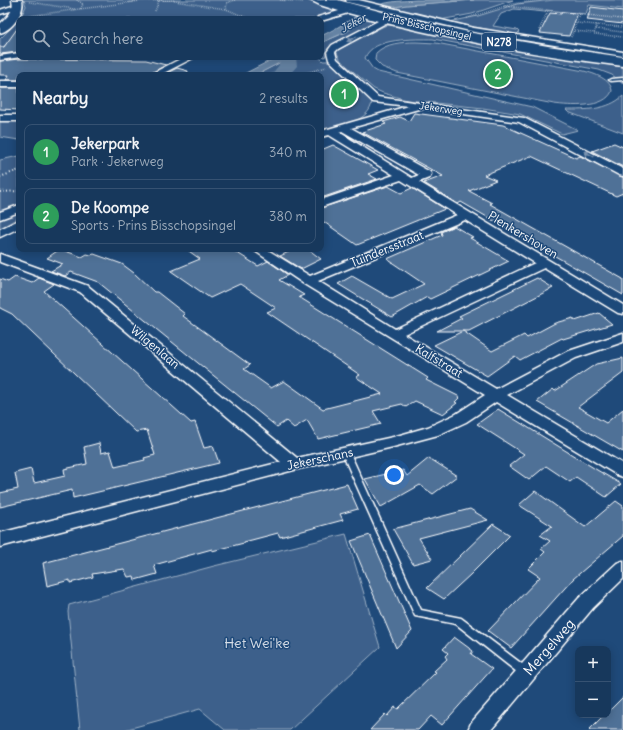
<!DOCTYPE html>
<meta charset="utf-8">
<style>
body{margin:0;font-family:Delius,sans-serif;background:#244365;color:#f1f3f6}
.controls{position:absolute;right:12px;bottom:12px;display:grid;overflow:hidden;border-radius:8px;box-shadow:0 2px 10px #0003}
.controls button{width:36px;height:36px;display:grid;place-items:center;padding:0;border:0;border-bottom:1px solid #365272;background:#17385c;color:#f1f3f6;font:20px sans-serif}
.you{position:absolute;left:394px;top:475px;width:14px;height:14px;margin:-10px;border:3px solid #fff;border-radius:50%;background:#1a73e8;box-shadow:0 0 0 6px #1a73e833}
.badge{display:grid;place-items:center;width:26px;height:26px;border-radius:50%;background:#ea580c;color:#fff;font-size:13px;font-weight:700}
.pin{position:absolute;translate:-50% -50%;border:2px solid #fff;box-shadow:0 1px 4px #0006}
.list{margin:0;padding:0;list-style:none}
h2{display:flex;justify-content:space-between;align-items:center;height:52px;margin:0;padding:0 16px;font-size:17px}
h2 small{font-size:13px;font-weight:400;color:#9eacbb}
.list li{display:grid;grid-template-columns:26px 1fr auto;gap:12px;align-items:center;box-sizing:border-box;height:56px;margin:0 8px 8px;padding:0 8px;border:1px solid #365272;border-radius:8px}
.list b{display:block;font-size:15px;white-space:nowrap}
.list p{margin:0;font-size:13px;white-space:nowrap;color:#9eacbb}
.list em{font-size:13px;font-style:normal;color:#9eacbb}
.icon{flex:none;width:22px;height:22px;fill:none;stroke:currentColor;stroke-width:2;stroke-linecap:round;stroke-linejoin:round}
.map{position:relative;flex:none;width:623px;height:730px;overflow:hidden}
.search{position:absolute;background:#17385c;box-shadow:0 2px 10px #0003;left:16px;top:16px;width:308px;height:44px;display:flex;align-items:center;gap:10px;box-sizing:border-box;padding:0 14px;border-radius:8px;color:#9eacbb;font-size:15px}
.panel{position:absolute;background:#17385c;box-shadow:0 2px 10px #0003;left:16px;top:72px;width:308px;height:180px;border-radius:8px}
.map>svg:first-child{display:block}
.green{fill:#3c618b;stroke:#9eb0c5}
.water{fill:#6583a4;stroke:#a3b5c8}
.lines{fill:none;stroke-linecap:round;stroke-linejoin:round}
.river{fill:#6583a4;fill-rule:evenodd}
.building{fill:#507197;stroke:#fff}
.service-casing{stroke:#fff;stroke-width:3}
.minor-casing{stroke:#fff;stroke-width:3}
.secondary-casing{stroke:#fff;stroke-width:3}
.primary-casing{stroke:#fff;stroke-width:3}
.path-far1{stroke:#fff;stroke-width:1.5;stroke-dasharray:0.5 1.5;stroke-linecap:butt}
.path{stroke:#fff;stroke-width:2;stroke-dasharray:1 2.5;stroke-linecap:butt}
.service{fill:#1f4a7a;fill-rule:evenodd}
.minor{fill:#1f4a7a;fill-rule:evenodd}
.secondary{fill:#1f4a7a;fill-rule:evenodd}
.primary{fill:#1f4a7a;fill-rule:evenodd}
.oneway{fill:#7992af}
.labels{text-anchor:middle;stroke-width:3;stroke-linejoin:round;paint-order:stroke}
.far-street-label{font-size:10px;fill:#fff;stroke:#1f4a7a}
.far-water-label{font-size:11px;font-style:italic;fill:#d8e0e8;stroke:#1f4a7a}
.shield{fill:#1f4a7a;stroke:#bcc9d7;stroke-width:1}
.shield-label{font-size:11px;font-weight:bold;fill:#fff}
.street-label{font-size:12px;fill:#fff;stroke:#1f4a7a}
.near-park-label{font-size:14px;fill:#d8dfe8;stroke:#1f4a7a}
.near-street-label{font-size:14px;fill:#fff;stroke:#1f4a7a}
</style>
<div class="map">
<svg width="623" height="730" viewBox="0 0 623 730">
<rect width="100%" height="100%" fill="#1f4a7a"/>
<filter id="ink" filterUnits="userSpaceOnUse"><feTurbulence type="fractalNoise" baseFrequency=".025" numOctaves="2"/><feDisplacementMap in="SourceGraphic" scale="8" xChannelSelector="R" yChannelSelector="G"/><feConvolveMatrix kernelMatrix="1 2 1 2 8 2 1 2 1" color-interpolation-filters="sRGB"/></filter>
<g filter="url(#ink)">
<!-- green -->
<g class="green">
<path d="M24 0H306L337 11 314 19H35V17L20 19 26 6Z"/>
<path d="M474 0H513L472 14 440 20 390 8 406 5Z"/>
<path d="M554 0H623V9L589 5 586 14 546 10 545 12 514 9 501 14 493 26 517 30 519 32 516 35 449 22 478 16 517 4Z"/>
<path d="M366 18 375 22C363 31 337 40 328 48 326 51 326 54 325 57L321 55V43L346 32Z"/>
<path d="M19 20C19 30 11 39 3 47H0V39Z"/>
<path d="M390 25 500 48 623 67V84L612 75 599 70 433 39C416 39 372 37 365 58L373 69 378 72 532 107 578 130 562 134 520 114 483 108 407 100 383 93 374 89 341 61 336 51 384 26Z"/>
<path d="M416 42 436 43 584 71C595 74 611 79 612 91 605 109 569 106 554 104L397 73 382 67 375 60 376 53C386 43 402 42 416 42Z"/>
<path d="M291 57H319L323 61H330L372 101C371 122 337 127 321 131V75H256Z"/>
<path d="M623 96V133L568 112 566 110C586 110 608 110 623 96Z"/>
<path d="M0 121H19V140L0 137Z"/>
<path d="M19 156V217L0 229V160Z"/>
<path d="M346 534 380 647 290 730H225L200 709 124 730H80L68 612 69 605 214 566Z"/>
</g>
<!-- water -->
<g class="water">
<path d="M416 0H474L406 5 390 8 366 18 346 32 321 43V36C341 27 358 13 379 5 390 1 404 1 416 0Z"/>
<path d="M277 57H291L256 75H242Z"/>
</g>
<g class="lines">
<!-- river -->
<path class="river" d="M280 57H296L297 66 289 75H271L279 65Z"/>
</g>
<!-- building -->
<g class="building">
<path d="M591 7 623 11V24L587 20Z"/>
<path d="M562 12 578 13 569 36 540 33 550 13 561 14Z"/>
<path d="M19 26V52L0 54V47H4Z"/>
<path d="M19 59 146 60 166 65 148 75H19V80H6L9 75H0V61Z"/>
<path d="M177 68 188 71 187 75H163Z"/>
<path d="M0 88H19V110L0 109Z"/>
<path d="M414 113 503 125 576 158 580 156 623 177V193L616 196 531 156 484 175 496 180 469 191 492 203 490 204 623 279V295L461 202 458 204 424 183 443 176 362 132 386 124 383 122 400 117 409 121Z"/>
<path d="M614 143 623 147V167L592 151Z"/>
<path d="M333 145 378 170 368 174 377 179 321 198V150Z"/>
<path d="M388 186 401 193 412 188 445 209 357 245 321 220V208Z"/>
<path d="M454 226 473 237 470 238 509 261 430 299 427 297 392 317 338 284 352 276 392 299 424 284 387 259 442 235 441 232Z"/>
<path d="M60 249 82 257 87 254 91 255 94 254 122 264 134 273 154 292H157L185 314 183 316 250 365 244 369 271 388 284 381 323 409 382 394 356 377 360 375 267 312 276 308 240 284 210 298 171 271 200 259 186 249H231L258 266 268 261 288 275 279 280 304 295 299 297 428 378 426 380 460 397 455 402 457 403 443 414 415 401 406 407 402 404 373 411 381 424 318 439 307 420 294 428 286 421 277 427 98 282 71 272 65 276 51 271 63 264 47 258Z"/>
<path d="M295 249H308L321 259 301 269 280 256Z"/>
<path d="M15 277 32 283 39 278 54 284 44 291 191 423 195 422 204 448 213 446 219 463 73 498 72 490 0 507V493L18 489 15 473 31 469 34 483 65 476 64 469 87 464 84 447 99 443 101 453 110 451 115 467 145 460 144 458 155 455 147 430 136 432 12 314 0 308V279L8 282Z"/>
<path d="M537 278 553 288 469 331H437L462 318 459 316Z"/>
<path d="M599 313 612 324 563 339 562 338 520 360 515 356 487 376 434 345 463 331 492 351 524 335 527 338 555 323 573 318 575 321Z"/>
<path d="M623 358V373L578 407 606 423 623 409V452L537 402 553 389 555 391 596 364Z"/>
<path d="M498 409 597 470 621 484 606 497 576 477 570 482 546 466 529 480 509 466 524 454 477 424Z"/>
<path d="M429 458 457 476 433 494 420 485 381 507 365 479 403 470 407 476Z"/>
<path d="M347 484 358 509 340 514 343 520 280 537 278 533 244 542V543L212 551V549L154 565 157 574 135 580 134 576 128 577 124 569 92 574 93 577 70 583V580L47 586 43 563Z"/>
<path d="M535 491 585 527 616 501 623 506V536L573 579 511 648 488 631 540 577 528 569 545 552 541 549 550 541 540 535 552 526 519 505Z"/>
<path d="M470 509 488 520 419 538 432 559 413 564 393 529Z"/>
<path d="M493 524 510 535 471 574 444 599 427 588Z"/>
<path d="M370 535 412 631 396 648 351 541Z"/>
<path d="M454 637 473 651 471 654 492 669 442 725 431 716 418 730H370L385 714 387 716 395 707 398 709 436 672 434 671 447 659 445 656 448 653 443 649Z"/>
<path d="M623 697V730H589L604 715H608V712Z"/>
</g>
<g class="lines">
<!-- service casing -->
<g class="service-casing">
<g id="service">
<path d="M623 78V80L611 81 609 80 611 79Z"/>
<path d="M346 450 349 451 350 453 421 610 461 618 530 670 531 673 530 676 526 677 522 676 456 624 415 616 342 453 343 451Z"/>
</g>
</g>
<!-- minor casing -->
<g class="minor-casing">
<g id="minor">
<path d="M310 0H320L354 11 479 39 536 49 623 62V66C543 56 464 42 386 23L338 49 335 52 337 59 378 97 524 118 623 169V176L619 175 519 122 422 108 351 128 430 172 431 174 429 178 419 182 623 305V314L618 313 544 268 404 334 496 389 566 352 623 333V342L576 358 507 395 623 464V477L617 475 496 402 466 422 438 435 393 447 294 470 0 547V533L281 462 80 292 0 262V254L88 286 297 458 393 437 428 427 456 414 485 395 304 284 252 249H266L310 276 457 215 401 180 321 207V200L394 175 329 135 321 137V131L408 106 373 102 329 60 327 52 332 45 378 21 348 13 321 21V19H317L318 17 339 11 320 5ZM342 131 419 175 412 178 339 132ZM465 220 535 263 395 329 318 281Z"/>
<path d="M346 0H359L474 28 623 52V56L474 32 347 2Z"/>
<path d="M18 4 22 6 21 8 0 14V10Z"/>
<path d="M19 53V57H21L0 60V56Z"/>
<path d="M184 57H195L160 75H149Z"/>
<rect x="0" y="81" width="19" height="6"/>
<rect x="0" y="115" width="19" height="6"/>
<path d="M19 205V212L0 219V212Z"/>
<path d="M19 220V228L0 237V229Z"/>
<path d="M623 561V579L593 608 491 730H468L471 723 579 598 617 563Z"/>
</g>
</g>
<!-- secondary casing -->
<g class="secondary-casing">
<path id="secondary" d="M12 0H22C25 12 12 30 0 33V24C7 17 15 11 12 0Z"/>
</g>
<!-- primary casing -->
<g class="primary-casing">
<path id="primary" d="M320 0H338L401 17 473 33 548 46 623 57V65C521 51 421 32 322 2Z"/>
</g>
<!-- path-far1 -->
<g class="path-far1">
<path d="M77 0 83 4 80 10"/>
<path d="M128 0 136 1"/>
<path d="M280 0 303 2"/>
<path d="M174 1 226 9 250 19"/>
<path d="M29 2 75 9"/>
<path d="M504 6 623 19"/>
<path d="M226 9 227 3 235 0"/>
<path d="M155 11 159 1"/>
<path d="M28 16 140 1 174 0"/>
<path d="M467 18 511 4 542 0"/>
<path d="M577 23 597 25"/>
<path d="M623 27 597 25 594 34 623 37"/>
<path d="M596 29 623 32"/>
<path d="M539 30 548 11"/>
<path d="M574 31 594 33"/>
<path d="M571 37 580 14"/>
<path d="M299 75 326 67"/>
</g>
<!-- path -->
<g class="path">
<path d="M0 177 19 170"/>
<path d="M0 192 19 191"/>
</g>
<!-- service -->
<use href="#service" class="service"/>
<!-- minor -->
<use href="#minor" class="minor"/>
<!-- secondary -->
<use href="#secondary" class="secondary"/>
<!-- primary -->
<use href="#primary" class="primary"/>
</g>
<!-- one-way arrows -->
<defs><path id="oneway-solid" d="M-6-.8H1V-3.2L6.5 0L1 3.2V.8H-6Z"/></defs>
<g class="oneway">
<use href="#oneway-solid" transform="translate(352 39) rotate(153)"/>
<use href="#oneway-solid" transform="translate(589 154) rotate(-152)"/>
</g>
</g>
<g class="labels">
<!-- far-street labels -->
<g class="far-street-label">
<text transform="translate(427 26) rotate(13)" y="4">Prins Bisschopsingel</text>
<text transform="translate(441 108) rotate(8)" y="4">Jekerweg</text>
</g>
<!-- far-water labels -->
<g class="far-water-label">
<text transform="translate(353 23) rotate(-28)" y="4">Jeker</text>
</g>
<!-- shield labels -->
<rect class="shield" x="482" y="33" width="34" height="18" rx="3"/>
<g class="shield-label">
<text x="499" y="46">N278</text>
</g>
<!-- street labels -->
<g class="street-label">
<text transform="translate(523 235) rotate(31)" y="4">Plenkershoven</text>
<text transform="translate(387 249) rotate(-22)" y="4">Tuindersstraat</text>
<text transform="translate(155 347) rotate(40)" y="4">Wilgenlaan</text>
<text transform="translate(439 361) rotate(31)" y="4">Kalfstraat</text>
<text transform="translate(320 459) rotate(-12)" y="4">Jekerschans</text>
</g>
<!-- near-park labels -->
<g class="near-park-label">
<text x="257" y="648">Het Wei'ke</text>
</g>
<!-- near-street labels -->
<g class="near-street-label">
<text transform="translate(549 647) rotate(-49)" y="5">Mergelweg</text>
</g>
</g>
</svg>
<div class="controls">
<button>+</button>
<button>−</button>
</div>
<div class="you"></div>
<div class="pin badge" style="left:344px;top:94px;background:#2e9e5b">1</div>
<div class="pin badge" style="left:498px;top:74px;background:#2e9e5b">2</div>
<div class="search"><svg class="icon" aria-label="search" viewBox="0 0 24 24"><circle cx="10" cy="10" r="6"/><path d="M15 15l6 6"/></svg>Search here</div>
<section class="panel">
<h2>Nearby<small>2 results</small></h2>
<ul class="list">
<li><span class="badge" style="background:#2e9e5b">1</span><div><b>Jekerpark</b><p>Park · Jekerweg</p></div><em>340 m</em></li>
<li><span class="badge" style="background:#2e9e5b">2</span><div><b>De Koompe</b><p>Sports · Prins Bisschopsingel</p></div><em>380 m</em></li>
</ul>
</section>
</div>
